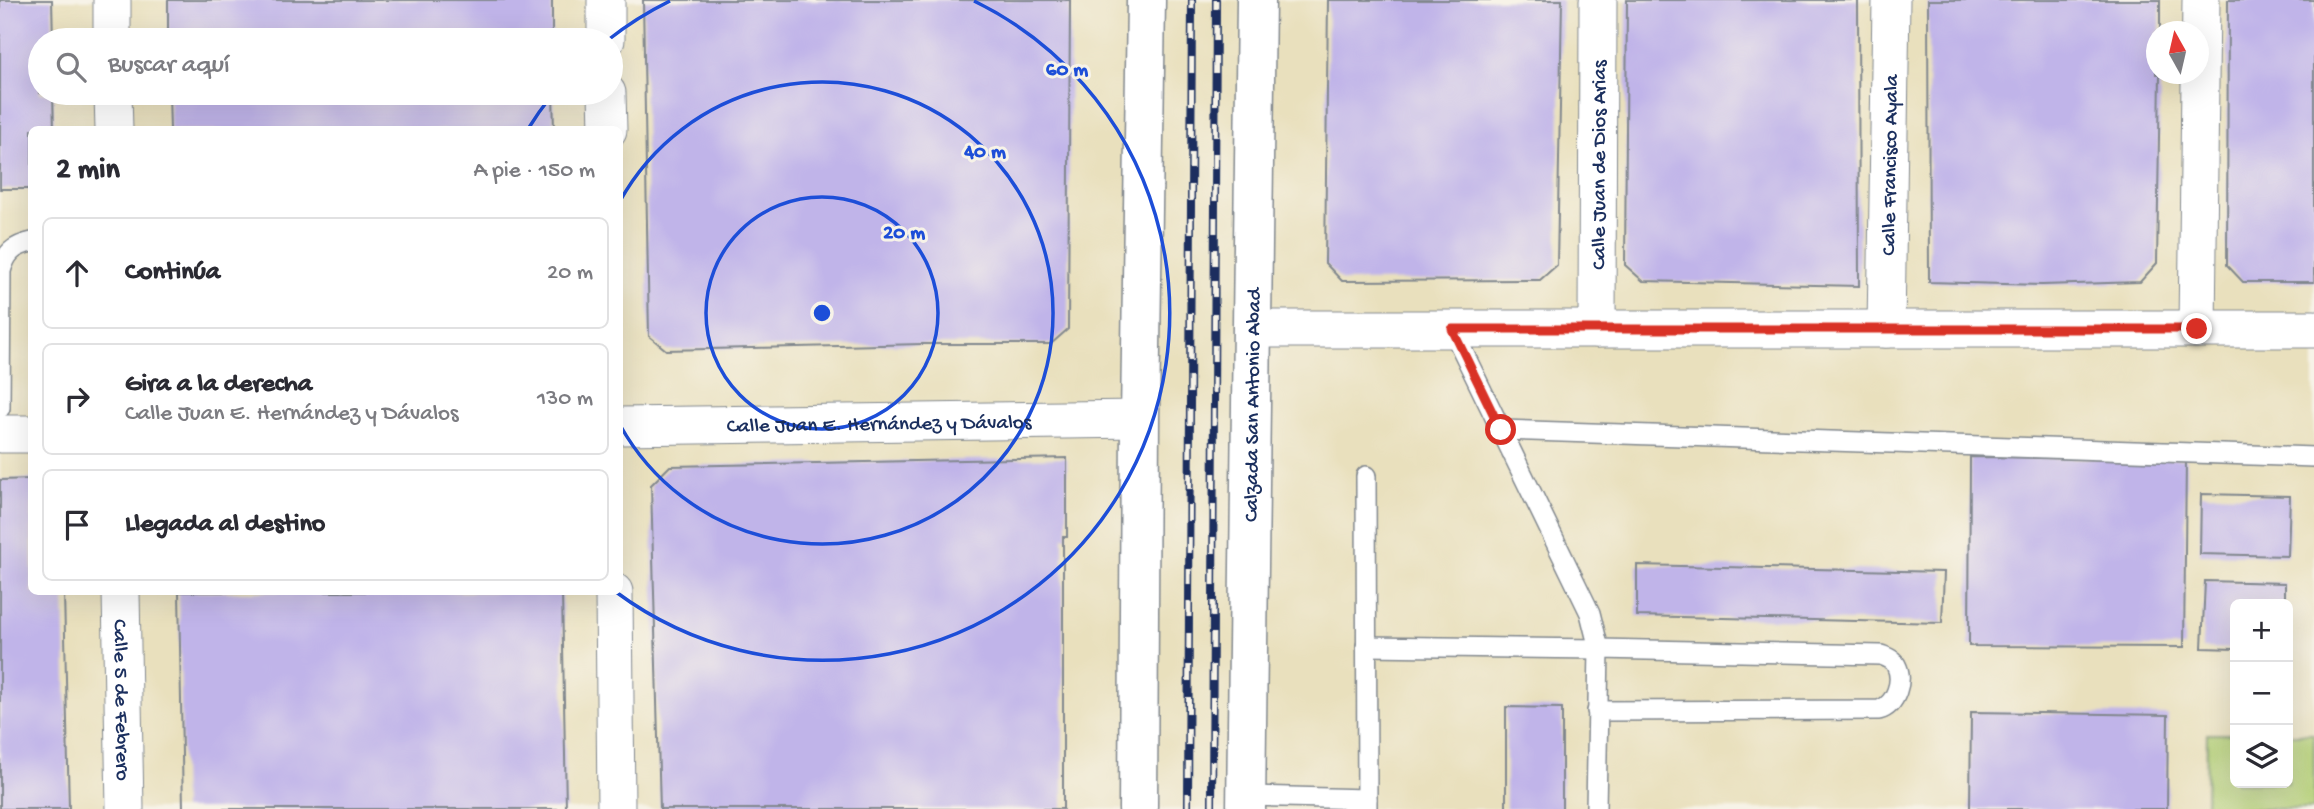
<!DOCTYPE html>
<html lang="es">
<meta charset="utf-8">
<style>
body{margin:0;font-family:"Gochi Hand",sans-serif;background:#f7f7f7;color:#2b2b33}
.controls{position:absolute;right:21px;bottom:21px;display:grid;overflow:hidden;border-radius:10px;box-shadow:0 7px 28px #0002}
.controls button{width:63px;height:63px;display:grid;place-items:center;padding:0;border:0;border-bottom:2px solid #e1e1e2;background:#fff;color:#2b2b33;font:35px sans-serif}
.compass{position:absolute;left:2146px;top:21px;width:63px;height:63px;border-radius:50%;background:#fff;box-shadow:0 7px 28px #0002;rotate:352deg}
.stop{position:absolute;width:21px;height:21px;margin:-16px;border:5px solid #d93025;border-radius:50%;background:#fff}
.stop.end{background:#d93025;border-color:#fff;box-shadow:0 2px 7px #0008}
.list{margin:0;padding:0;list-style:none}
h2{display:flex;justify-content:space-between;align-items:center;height:91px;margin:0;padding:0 28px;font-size:30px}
h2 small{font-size:23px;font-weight:400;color:#7c7c81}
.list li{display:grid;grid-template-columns:46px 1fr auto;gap:21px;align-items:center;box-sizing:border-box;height:112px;margin:0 14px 14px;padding:0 14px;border:2px solid #e1e1e2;border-radius:10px}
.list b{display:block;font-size:26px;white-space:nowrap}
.list p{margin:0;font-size:23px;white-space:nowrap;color:#7c7c81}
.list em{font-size:23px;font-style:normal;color:#7c7c81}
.icon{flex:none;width:38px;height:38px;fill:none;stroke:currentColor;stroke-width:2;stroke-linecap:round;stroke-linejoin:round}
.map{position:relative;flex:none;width:2314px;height:809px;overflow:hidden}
.search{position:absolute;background:#fff;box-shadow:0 7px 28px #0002;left:28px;top:28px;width:595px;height:77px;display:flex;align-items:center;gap:18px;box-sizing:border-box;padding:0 24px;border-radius:38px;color:#7c7c81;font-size:26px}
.panel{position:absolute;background:#fff;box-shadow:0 7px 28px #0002;left:28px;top:126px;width:595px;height:469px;border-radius:10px}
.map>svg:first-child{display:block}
.green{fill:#b3cf76;stroke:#677f6a;stroke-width:2}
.building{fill:#c0b4e9}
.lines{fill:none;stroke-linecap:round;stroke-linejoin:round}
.service-casing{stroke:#82888e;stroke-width:22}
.minor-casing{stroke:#82888e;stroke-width:39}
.trunk-casing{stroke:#82888e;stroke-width:41}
.service{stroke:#fff;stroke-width:19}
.minor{stroke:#fff;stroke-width:37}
.trunk{stroke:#fff;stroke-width:38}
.rail-casing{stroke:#1b2f5e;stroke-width:8}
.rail{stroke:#f7f3e8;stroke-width:5;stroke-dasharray:16;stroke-linecap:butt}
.route{stroke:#d93025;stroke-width:9}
.ring{fill:none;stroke:#1d4ed8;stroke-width:3.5}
.labels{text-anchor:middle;stroke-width:6;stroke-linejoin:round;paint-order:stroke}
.street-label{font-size:21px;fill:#1b2f5e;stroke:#f7f3e8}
.centre{fill:#1d4ed8;stroke:#f7f3e8;stroke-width:3.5}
.ring-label{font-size:21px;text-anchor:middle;font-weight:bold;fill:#1d4ed8;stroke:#f7f3e8;stroke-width:6;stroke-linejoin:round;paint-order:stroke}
</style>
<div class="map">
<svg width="2314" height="809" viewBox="0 0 2314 809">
<rect width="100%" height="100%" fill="#f7f3e8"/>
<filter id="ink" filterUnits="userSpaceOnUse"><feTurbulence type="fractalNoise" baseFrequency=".0143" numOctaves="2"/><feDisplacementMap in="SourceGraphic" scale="14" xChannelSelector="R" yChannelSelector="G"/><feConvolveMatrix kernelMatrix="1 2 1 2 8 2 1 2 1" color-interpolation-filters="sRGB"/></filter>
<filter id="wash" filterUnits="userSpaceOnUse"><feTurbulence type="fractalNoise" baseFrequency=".00686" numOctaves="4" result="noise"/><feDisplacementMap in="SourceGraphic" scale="28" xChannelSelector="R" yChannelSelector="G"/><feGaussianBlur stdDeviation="1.57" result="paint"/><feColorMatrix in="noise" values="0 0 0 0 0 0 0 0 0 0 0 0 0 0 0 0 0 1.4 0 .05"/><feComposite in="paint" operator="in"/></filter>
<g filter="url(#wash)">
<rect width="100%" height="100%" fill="#e9e0bd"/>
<!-- green -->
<path class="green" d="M2207 734H2235V783H2288V734H2314V809H2206Z"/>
<g id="blocks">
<!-- building -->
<g class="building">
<path d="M0 0H52L53 40H40V93H53L54 130H32V189H0Z"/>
<rect x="168" y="0" width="384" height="40"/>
<path d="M643 0H1070L1068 329 1051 344H923L666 350 649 336Z"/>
<path d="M1328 0H1562L1557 265 1540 280 1342 281 1325 263Z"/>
<path d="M1627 0H1858L1859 286 1643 281 1625 265Z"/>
<path d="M1928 0H2160V32H2156V74H2160L2157 263 2140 282 2042 285 1929 282Z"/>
<path d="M2228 0H2314V282H2243L2227 265Z"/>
<path d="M169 93H553L554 130H170Z"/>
<path d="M1970 457 2186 459 2184 647 1969 646Z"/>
<path d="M1067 458V537H1063V809H660L651 485 670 466Z"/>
<path d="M32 479V592H64L69 809H0V480Z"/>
<path d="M2201 494 2290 496 2288 556 2200 554Z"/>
<path d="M1637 565 1944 572 1942 623 1637 616Z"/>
<path d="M2205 581 2285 583V604H2235V649L2202 648Z"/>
<path d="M179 592H562L566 809H183Z"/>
<path d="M1506 707 1562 708V809H1506Z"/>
<path d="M1971 712 2168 715 2167 809H1970Z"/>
</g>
</g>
</g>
<g filter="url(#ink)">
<use href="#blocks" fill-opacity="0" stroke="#82888e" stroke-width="2"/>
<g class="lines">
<!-- service casing -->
<g class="service-casing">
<g id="service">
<path d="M0 408 1 271C6 253 13 246 32 242"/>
<path d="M1501 430 2314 457"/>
<path d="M1366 476 1367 809"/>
<path d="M1366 646 1599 649 1590 613 1452 329"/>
<path d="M1247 796 1367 799"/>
<path d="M1596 809 1599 649 1881 655C1886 657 1893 659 1896 665 1904 680 1896 705 1879 710L1597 711"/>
</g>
</g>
<!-- minor casing -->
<g class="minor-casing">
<g id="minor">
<path d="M112 0V40"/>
<path d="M606 0V40"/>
<path d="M113 93 114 130"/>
<path d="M607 93 608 130"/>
<path d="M1252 329H2314"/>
<path id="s1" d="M1597 329 1598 0"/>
<path id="s2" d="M1886 329 1891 0"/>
<path d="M2197 329 2201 0"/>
<path id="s3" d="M620 426 1140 419"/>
<path d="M0 434H32"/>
<path id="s4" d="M121 592 125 809"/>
<path d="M614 592 616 809"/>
</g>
</g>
<!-- trunk casing -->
<g class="trunk-casing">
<g id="trunk">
<path d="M1138 809 1140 419 1146 0"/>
<path id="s5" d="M1246 809 1256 0"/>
</g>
</g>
<!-- service -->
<use href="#service" class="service"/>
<!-- minor -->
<use href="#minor" class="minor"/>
<!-- trunk -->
<use href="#trunk" class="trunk"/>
<!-- rail casing -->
<g class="rail-casing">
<g id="rail">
<path d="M1188 809 1192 0"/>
<path d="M1212 809 1216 0"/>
</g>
</g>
<!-- rail -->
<use href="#rail" class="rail"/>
</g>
</g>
<g class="lines" filter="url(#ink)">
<!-- route -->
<path class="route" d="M1501 430 1452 329H2197"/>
</g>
<!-- distance rings -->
<g class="ring">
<circle cx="822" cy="313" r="116"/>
<path d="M620 201A231 231 0 1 1 620 425"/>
<path d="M528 129A347 347 0 0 1 552 95M608 40A347 347 0 0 1 670 1M974 1A347 347 0 1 1 616 592"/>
</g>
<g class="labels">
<!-- street labels -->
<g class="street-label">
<text dy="7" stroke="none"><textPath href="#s1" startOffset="164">Calle Juan de Dios Arias</textPath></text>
<text dy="7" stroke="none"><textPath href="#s2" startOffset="164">Calle Francisco Ayala</textPath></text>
<text dy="7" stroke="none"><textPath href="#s5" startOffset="404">Calzada San Antonio Abad</textPath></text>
<text dy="7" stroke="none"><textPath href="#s3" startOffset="259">Calle Juan E. Hernández y Dávalos</textPath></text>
<text dy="7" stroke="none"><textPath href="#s4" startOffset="108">Calle 5 de Febrero</textPath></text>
</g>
</g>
<circle cx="822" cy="313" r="10" class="centre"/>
<g class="ring-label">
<text x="1067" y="75">60 m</text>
<text x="985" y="157">40 m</text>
<text x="904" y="238">20 m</text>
</g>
</svg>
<div class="controls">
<button>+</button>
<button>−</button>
<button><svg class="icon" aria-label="layers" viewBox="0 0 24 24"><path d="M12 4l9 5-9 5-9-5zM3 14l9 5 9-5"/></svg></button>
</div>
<svg class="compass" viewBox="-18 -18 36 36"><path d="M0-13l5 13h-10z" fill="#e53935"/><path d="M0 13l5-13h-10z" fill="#7c7c81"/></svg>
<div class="stop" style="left:1501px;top:430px"></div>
<div class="stop end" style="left:2197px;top:329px"></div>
<div class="search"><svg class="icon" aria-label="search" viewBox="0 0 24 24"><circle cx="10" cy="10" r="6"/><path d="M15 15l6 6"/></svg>Buscar aquí</div>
<section class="panel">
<h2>2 min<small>A pie · 150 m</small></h2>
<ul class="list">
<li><svg class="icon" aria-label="ahead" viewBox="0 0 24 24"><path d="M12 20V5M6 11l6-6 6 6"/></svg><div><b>Continúa</b></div><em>20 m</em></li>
<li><svg class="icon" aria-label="right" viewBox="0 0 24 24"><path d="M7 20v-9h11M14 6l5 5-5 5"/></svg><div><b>Gira a la derecha</b><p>Calle Juan E. Hernández y Dávalos</p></div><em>130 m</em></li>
<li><svg class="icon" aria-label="arrive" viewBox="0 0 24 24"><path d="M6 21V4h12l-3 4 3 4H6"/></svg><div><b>Llegada al destino</b></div></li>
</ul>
</section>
</div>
